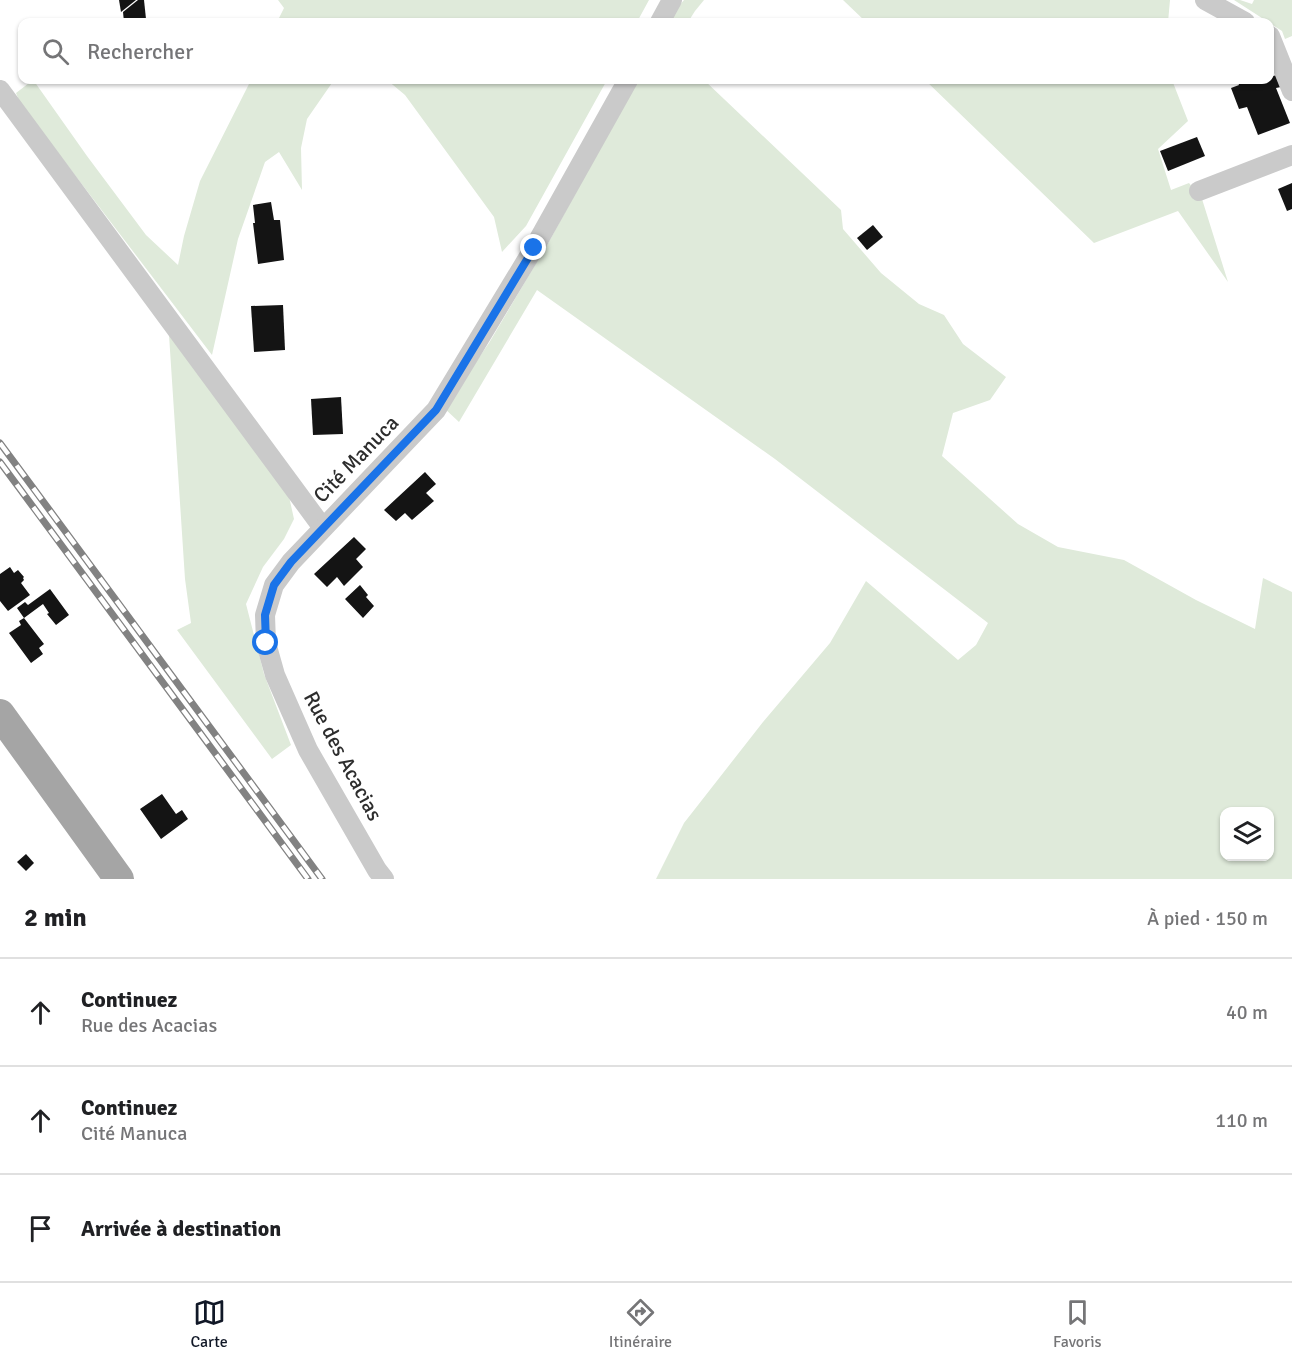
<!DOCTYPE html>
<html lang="fr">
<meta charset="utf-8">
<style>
body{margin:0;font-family:Signika,sans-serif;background:#f2f2f2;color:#202124}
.controls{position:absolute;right:18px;bottom:18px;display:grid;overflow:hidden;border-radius:12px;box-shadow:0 2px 4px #0004}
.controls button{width:54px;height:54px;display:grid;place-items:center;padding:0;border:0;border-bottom:2px solid #e0e0e0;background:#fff;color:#202124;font:30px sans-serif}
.stop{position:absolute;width:18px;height:18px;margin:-14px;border:4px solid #1a73e8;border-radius:50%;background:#fff}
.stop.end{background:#1a73e8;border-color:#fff;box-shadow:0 2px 6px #0008}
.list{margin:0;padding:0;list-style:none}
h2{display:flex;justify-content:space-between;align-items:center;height:78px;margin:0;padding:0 24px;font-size:26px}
h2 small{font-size:20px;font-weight:400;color:#757577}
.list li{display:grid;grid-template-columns:39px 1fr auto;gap:18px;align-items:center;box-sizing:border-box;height:108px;padding:0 24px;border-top:2px solid #e0e0e0}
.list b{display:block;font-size:22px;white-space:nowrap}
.list p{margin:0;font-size:20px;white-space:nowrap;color:#757577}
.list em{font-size:20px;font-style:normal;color:#757577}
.icon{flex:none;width:33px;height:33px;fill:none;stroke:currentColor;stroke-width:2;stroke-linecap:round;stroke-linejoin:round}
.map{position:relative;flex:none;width:1292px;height:879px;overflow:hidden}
.search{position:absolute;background:#fff;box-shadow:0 2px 4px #0004;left:18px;right:18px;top:18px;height:66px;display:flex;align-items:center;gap:15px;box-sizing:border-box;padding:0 21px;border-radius:12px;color:#757577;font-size:22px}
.sheet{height:402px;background:#fff}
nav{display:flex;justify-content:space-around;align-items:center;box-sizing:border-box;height:84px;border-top:2px solid #e0e0e0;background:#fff;font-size:16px;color:#757577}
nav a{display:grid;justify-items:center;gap:3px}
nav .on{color:#111827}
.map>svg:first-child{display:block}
.green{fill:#dfeada;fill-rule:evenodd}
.building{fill:#141414}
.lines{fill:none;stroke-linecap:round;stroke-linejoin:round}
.minor{stroke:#cacaca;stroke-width:20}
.primary{stroke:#a5a5a5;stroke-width:30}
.rail-casing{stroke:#828282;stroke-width:7}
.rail{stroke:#fff;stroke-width:4.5;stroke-dasharray:14;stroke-linecap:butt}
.route{stroke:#1a73e8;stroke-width:8}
.labels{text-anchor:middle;stroke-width:6;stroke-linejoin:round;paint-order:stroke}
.street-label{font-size:21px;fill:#2d2d2d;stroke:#fff}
</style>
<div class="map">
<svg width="1292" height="879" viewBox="0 0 1292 879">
<rect width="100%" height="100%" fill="#fff"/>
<!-- green -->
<g class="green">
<path d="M278 0H649L637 22H277L284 8Z"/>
<path d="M684 0H704L695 11 688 22H668L674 12Z"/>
<path d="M843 0H1170L1168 22H866Z"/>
<path d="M1234 0H1240L1252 4 1254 0H1292V36L1285 39 1282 31Z"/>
<path d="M251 80H334L307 119 301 148 302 190 279 152 265 162 238 239 212 355 20 103 16 93 29 83 34 81 87 156 146 235 178 265 184 236 200 181Z"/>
<path d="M387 80H607L526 226 502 252 494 217 405 95Z"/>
<path d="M637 80H704L841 210 843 229 881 273 919 304 944 315 963 344 1006 377 990 400 953 413 942 456 1018 524 1058 547 1124 560 1196 600 1255 629 1263 578 1292 592V879H656L684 823 763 722 830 643 866 581 958 660 976 645 988 623 775 459 537 290 459 422 444 408 489 343 551 238ZM1224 812H1270V856H1224Z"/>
<path d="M925 80H1172L1188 121 1158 149 1171 190 1189 183 1202 199 1228 282 1178 211 1094 243Z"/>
<path d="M169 335 288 492 294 519 284 539 263 567 246 604 264 674 291 745 272 759 177 630 191 623 185 579Z"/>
</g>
<!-- building -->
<g class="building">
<path d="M119 0H136L121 12Z"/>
<path d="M138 0H144L146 19 124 22 123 12Z"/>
<path d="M1270 73 1271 77 1276 75 1281 87 1276 88 1290 123 1258 135 1247 107 1239 109 1231 88 1239 85 1237 80H1270Z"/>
<path d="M1197 137 1205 156 1168 171 1160 151Z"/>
<path d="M1292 183V209L1287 211 1278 189Z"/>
<path d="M271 202 274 220H280L284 260 258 264 253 223H255L253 205Z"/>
<path d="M873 225 883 237 867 250 857 238Z"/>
<path d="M283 305 285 350 254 352 251 306Z"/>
<path d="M341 397 343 434 313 435 311 399Z"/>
<path d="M425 472 436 484 426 493 434 501 412 520 405 513 396 521 384 510Z"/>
<path d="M354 537 366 549 356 559 363 567 344 586 337 577 327 587 314 574Z"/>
<path d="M10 567 14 573 18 570 24 577 23 578 24 580 21 583 30 595 8 611 0 601V574Z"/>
<path d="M360 585 368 595 366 597 374 606 363 618 345 599Z"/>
<path d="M50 589 69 615 56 625 47 614 49 613 43 604 24 618 17 608 25 602 28 605Z"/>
<path d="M24 618 44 644 39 648 43 654 31 663 9 633 21 625 19 621Z"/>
<path d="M162 794 176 814 182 810 188 819 161 839 140 809Z"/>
<path d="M26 854 34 863 26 871 17 862Z"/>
</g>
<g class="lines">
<!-- minor -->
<g class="minor">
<path d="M1205 0 1245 22"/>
<path d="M660 22 672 0"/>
<path d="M1270 36 1292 91"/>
<path d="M0 90 323 528"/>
<path d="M1199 191 1292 155"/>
<path d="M384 879 377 870 308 750 275 675 266 643 265 615 274 585 291 562 436 410 534 248 628 80"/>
</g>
<!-- primary -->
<path class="primary" d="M0 714 119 879"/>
<!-- rail casing -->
<g class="rail-casing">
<g id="rail">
<path d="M0 443 322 879"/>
<path d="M0 462 308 879"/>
</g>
</g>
<!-- rail -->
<use href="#rail" class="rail"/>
</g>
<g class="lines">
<!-- route -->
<path class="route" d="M266 643 265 615 274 585 291 562 436 410 534 248"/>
</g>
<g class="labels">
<!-- street labels -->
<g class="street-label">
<text transform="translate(356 459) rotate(-46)" y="7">Cité Manuca</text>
<text transform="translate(343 756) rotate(62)" y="7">Rue des Acacias</text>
</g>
</g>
</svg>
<div class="controls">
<button><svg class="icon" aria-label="layers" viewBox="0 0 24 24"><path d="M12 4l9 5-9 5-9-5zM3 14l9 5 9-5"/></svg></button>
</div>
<div class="stop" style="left:266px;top:643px"></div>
<div class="stop end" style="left:534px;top:248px"></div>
<div class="search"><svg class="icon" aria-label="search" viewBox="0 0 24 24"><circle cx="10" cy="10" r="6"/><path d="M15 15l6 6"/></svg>Rechercher</div>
</div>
<section class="sheet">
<h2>2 min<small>À pied · 150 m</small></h2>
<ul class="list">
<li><svg class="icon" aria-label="ahead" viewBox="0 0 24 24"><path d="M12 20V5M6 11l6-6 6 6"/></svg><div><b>Continuez</b><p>Rue des Acacias</p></div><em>40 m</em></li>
<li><svg class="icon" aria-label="ahead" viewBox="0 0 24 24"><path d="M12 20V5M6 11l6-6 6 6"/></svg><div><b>Continuez</b><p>Cité Manuca</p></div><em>110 m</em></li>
<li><svg class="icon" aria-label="arrive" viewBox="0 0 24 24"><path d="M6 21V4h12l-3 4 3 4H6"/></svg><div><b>Arrivée à destination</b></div></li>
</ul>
</section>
<nav>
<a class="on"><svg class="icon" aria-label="map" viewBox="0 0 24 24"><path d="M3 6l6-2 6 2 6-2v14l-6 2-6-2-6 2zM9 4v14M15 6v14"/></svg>Carte</a>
<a><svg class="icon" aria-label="directions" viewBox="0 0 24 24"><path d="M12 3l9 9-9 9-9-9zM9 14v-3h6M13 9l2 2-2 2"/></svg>Itinéraire</a>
<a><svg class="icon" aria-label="saved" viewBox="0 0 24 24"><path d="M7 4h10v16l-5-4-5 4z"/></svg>Favoris</a>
</nav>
